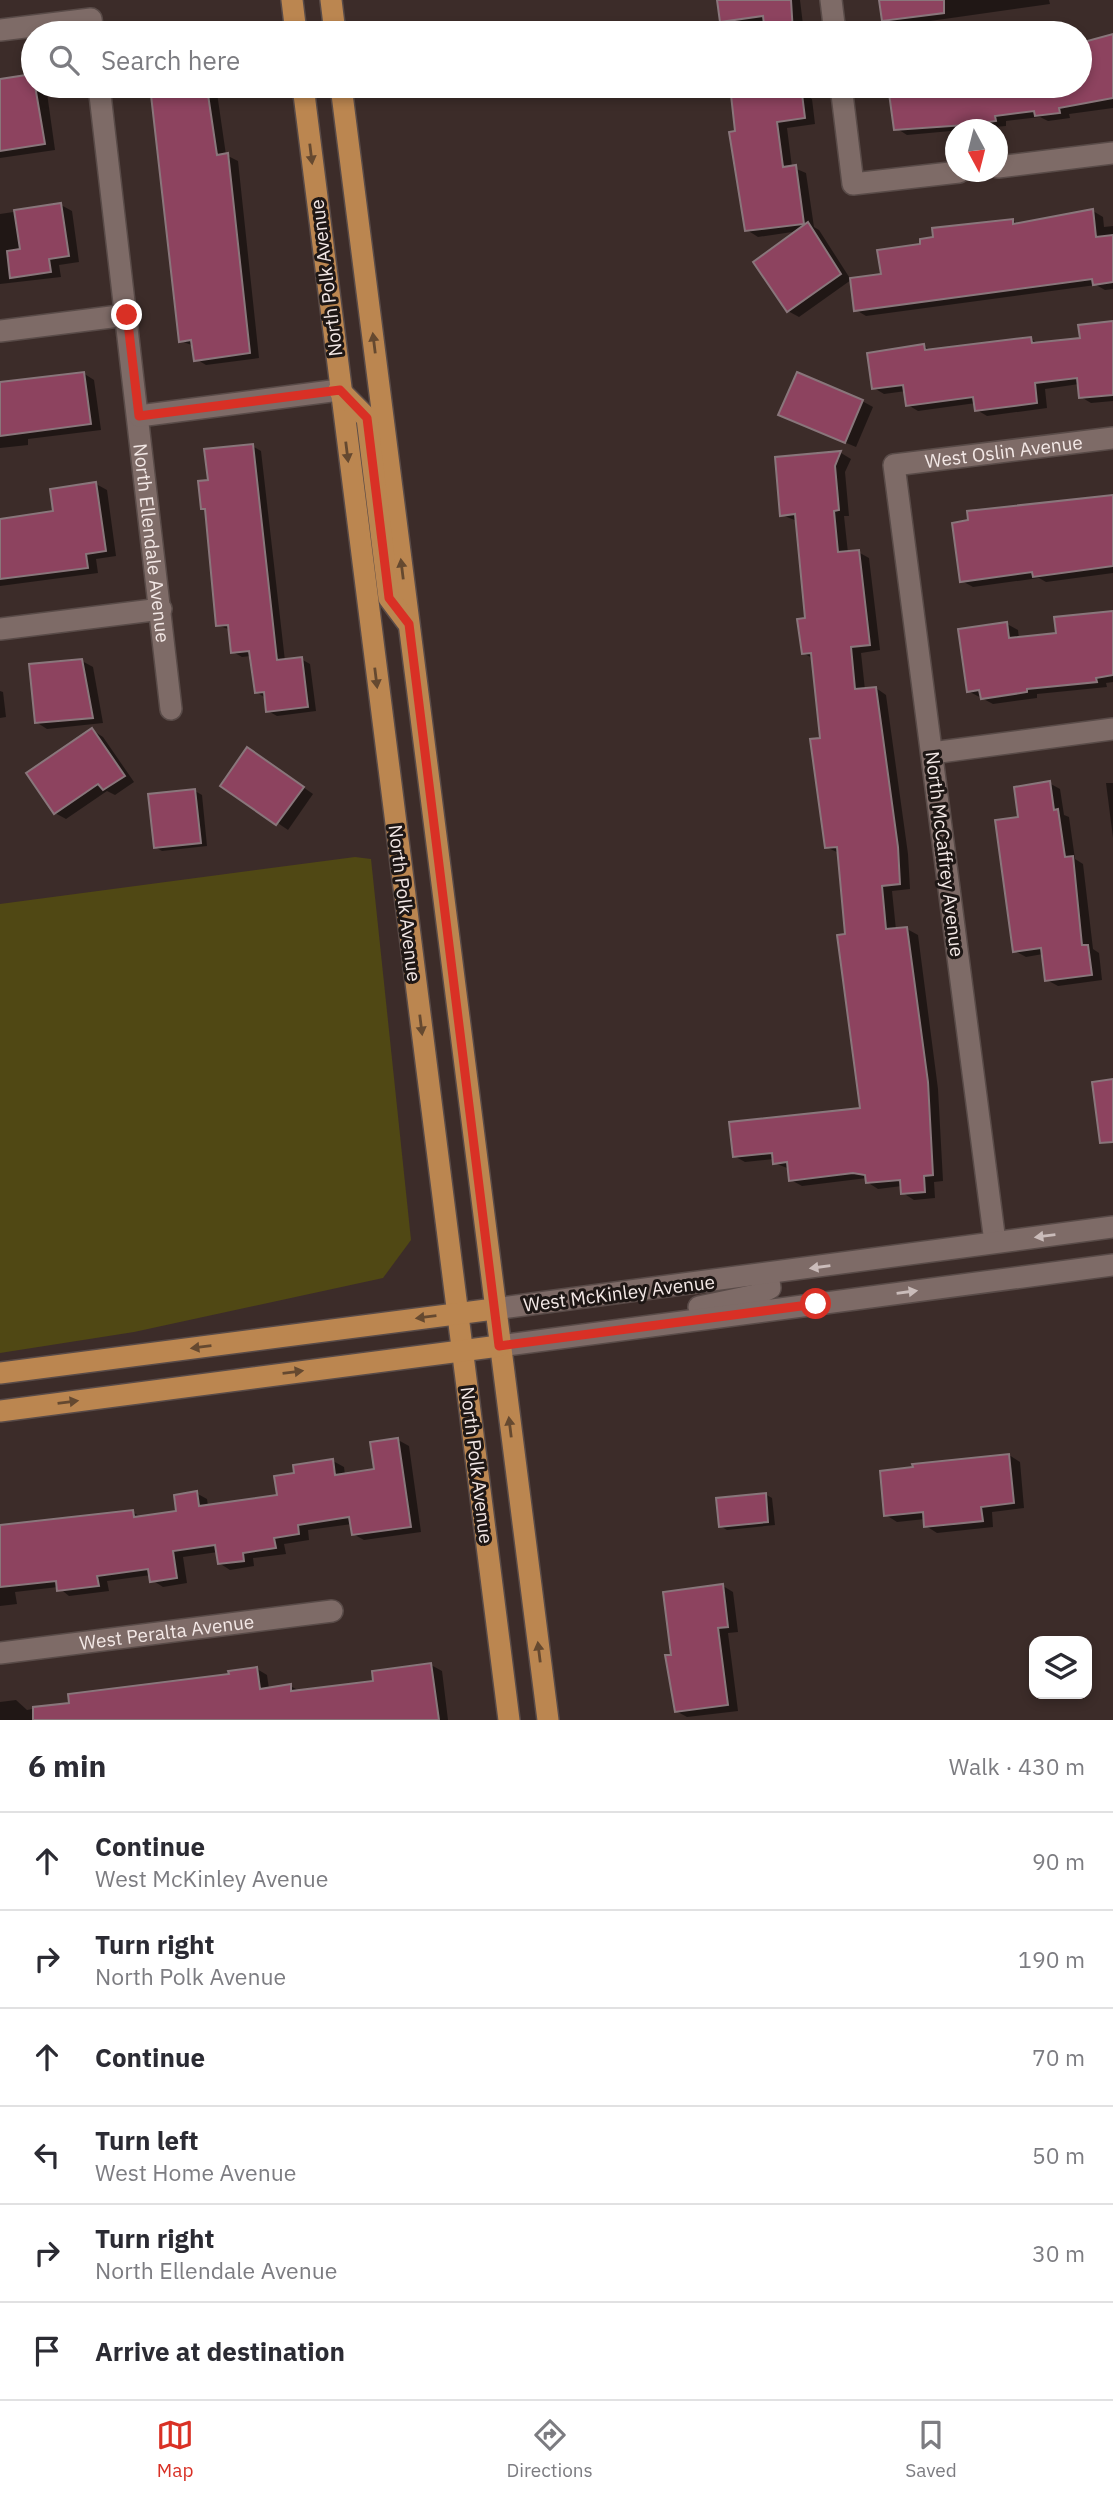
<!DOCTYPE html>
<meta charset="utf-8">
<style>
body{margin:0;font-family:"IBM Plex Sans",sans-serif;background:#f7f7f7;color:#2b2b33}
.controls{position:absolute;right:21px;bottom:21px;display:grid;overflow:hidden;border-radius:14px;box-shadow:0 4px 10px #0003}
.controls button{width:63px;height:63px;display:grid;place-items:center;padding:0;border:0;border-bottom:2px solid #e1e1e2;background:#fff;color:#2b2b33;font:35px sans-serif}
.compass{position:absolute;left:945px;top:119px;width:63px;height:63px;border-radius:50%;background:#fff;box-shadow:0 4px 10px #0003;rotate:173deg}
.stop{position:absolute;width:21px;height:21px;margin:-16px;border:5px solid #d93025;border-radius:50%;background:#fff}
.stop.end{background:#d93025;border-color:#fff;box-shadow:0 2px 7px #0008}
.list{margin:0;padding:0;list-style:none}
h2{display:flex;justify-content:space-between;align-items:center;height:91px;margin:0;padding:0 28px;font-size:30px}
h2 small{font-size:23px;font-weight:400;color:#7c7c81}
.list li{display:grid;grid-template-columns:46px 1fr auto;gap:21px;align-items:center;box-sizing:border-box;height:98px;padding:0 28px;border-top:2px solid #e1e1e2}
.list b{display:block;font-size:26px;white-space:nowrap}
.list p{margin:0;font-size:23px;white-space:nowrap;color:#7c7c81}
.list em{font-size:23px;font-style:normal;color:#7c7c81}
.icon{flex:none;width:38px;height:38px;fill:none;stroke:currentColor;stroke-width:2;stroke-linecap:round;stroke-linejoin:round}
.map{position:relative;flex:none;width:1113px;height:1720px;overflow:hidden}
.search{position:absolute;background:#fff;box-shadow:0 4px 10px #0003;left:21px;right:21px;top:21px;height:77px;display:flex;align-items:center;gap:18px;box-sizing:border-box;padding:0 24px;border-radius:38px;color:#7c7c81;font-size:26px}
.sheet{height:679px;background:#fff}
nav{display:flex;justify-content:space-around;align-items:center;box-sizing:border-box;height:98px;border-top:2px solid #e1e1e2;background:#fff;font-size:19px;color:#7c7c81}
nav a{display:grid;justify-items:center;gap:4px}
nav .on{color:#d93025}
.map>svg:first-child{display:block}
.green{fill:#504814}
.shadow{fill:#0007}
.building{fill:#8d435f;stroke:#89767b;stroke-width:2}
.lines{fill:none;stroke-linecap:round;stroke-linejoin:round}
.minor-casing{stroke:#594b48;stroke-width:24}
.major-casing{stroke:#594b48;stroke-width:24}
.minor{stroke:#7e6b67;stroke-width:21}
.major{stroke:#bb8650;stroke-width:21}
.oneway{fill:#654930}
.oneway2{fill:#cabcba}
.route{stroke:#d93025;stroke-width:9}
.labels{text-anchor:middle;stroke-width:6;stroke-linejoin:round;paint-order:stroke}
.street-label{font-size:19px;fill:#f3e8e6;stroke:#1e1715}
</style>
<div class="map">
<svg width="1113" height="1720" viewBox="0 0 1113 1720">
<rect width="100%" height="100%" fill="#3c2c29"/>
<!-- green -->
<path class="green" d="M355 857 371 859 411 1240 383 1278 134 1332 0 1353V904Z"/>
<!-- shadow -->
<g class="shadow">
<path d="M719 0H800L804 33H735L734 27 722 21Z"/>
<path d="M881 0H1049L1050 4 895 26 884 20Z"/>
<path d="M214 29 222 33H178Z"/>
<path d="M1113 37V108L1069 114 1070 118 1048 121 1040 117 1006 121V126L907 135 896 128 890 86H1080V43Z"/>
<path d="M0 81 46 86 55 150 0 158Z"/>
<path d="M169 86H216L226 155 238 161 259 358 206 365 196 359 194 346 181 341Z"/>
<path d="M731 86H799L800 92 812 99 815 124 787 128 792 167 806 173 814 227 819 230 851 280 799 317 788 311 799 231 758 237 747 230Z"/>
<path d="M61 205 72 211 79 262 59 265 61 277 0 284V214Z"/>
<path d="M1093 211 1103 217 1104 227 1113 226V289L1105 290 1096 285 866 316 856 310 883 275 922 245 1012 220 1019 224Z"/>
<path d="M1113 323V401L1091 403 1081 397 1079 384 1045 389 1047 408 987 416 977 410 976 403 918 411 908 405 906 391 884 394 874 388 924 346 932 351 1031 339 1040 344 1082 340Z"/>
<path d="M83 373 94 380 101 430 28 439V445L0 448V383Z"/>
<path d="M862 401 873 407 856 447 791 420Z"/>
<path d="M252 446 261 451 285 661 301 659 310 664 316 711 277 716 268 711 266 698 256 692 251 656 242 657 233 652 231 630 217 625 207 510 203 508 209 481Z"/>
<path d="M841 453 851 459 845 472 849 516H844L848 553 858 552 869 558 880 650 861 653 865 690 876 688 886 695 908 854 910 889 892 891 896 930 907 929 918 935 938 1089 943 1181 934 1182 935 1198 914 1200 903 1193 902 1186 878 1189 867 1182V1178L802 1186 791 1180 790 1169 774 1163V1159L745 1162 734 1156 862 1109 839 853 826 847 822 739 814 659 803 653 807 619 797 521 782 515 777 459Z"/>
<path d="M96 484 107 490 116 556 96 559 98 573 0 586V520L55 513Z"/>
<path d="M1113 497V573L1046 582 1039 578 973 587 962 581Z"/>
<path d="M1113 612V682L1106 683 1107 687 1037 694V698L993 704 968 691 1007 624 1018 630 1019 639 1057 635Z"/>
<path d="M82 661 93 667 103 723 47 729 36 722Z"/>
<path d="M0 691 3 692 6 717 0 718Z"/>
<path d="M92 730 103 737 134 782 115 795 107 791 66 819 55 813Z"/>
<path d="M264 760 313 794 288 830 222 785Z"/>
<path d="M1049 783 1060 789 1064 815 1069 817 1075 859 1083 864 1093 949 1099 953 1102 980 1058 986 1047 980 1043 954 1026 957 1015 951 1020 818Z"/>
<path d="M1106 783H1113V838Z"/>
<path d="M195 791 202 795 207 846 162 851 155 847Z"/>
<path d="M398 1440 409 1446 421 1532 364 1540 353 1534 352 1524 308 1530 309 1540 284 1544 286 1554 253 1558 254 1566 230 1570 219 1563 218 1552 183 1557 187 1583 163 1587 152 1580 151 1575 107 1581 109 1591 69 1596 58 1587 15 1592 17 1604 0 1606V1538L132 1512 143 1518 178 1513 196 1493 207 1499 208 1506 279 1497 296 1475 333 1461 344 1467 345 1475 376 1471Z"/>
<path d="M1009 1455 1020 1462 1024 1508 992 1512 993 1527 937 1533 926 1526 925 1519 897 1522 886 1515Z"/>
<path d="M765 1494 772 1498 775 1525 727 1530 720 1526Z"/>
<path d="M723 1586 733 1592 738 1632 728 1633 738 1711 687 1717 676 1711Z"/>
<path d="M431 1665 442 1671 448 1720H0V1702L16 1700 27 1710 257 1669 267 1675 269 1689 290 1686 300 1691 375 1683Z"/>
</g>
<!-- building -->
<g class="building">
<path d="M717 0H791L793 33H765L763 16 720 22Z"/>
<path d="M879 0H944V13L882 21Z"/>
<path d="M1113 34V98L1059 108 1060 113 1035 116 1034 111 995 116 996 121 966 125 894 130 888 86H1080V43Z"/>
<path d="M33 74 45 144 0 151V79Z"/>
<path d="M730 86H801L805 118 777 122 783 167 796 165 804 224 745 231 729 132 735 131Z"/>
<path d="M207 88 217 155 228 153 250 353 194 361 191 340 179 342 151 95Z"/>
<path d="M61 203 69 256 49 259 51 272 10 278 7 251 20 249 14 210Z"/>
<path d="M1093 209 1096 237 1113 235V282L1093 285 1092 279 854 311 850 278 881 274 877 250 920 244V239L933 237 932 228 1013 219V224Z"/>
<path d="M808 222 841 274 787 312 753 262Z"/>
<path d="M1113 321V395L1079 398 1077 378 1035 383 1037 403 975 411 973 397 906 406 903 385 872 389 867 353 924 344 925 350 1031 337 1032 343 1080 338 1078 325Z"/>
<path d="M84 372 91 424 0 436V382Z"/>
<path d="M797 372 863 400 845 443 778 415Z"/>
<path d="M253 444 277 660 302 657 308 707 266 712 264 692 255 693 249 651 231 653 228 625 216 626 205 509H201L198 481 208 480 204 449Z"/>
<path d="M841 451 835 466 839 510 834 511 838 552 859 550 870 645 851 647 855 689 876 687 898 847 900 884 882 886 886 929 907 927 928 1082 933 1175 924 1176 925 1192 901 1194 900 1180 866 1183 865 1175 853 1173 789 1181 787 1162 773 1164 772 1153 733 1157 729 1122 860 1108 837 935 845 934 837 847 825 848 810 739 820 738 811 653 802 654 797 619 805 618 795 514 780 516 775 457Z"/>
<path d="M96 482 106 551 86 554 88 568 0 579V519L53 511 50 489Z"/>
<path d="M1113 495V566L1033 577 1032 572 960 582 952 523 968 520 967 511Z"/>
<path d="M1113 611V675L1096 678 1097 682 1027 689V692L981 699 979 690 967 692 958 629 1007 622 1009 638 1056 633 1054 617Z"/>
<path d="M82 659 93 718 35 723 29 664Z"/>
<path d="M92 728 125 776 103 790 98 784 54 814 26 773Z"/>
<path d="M247 747 304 787 276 825 220 786Z"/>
<path d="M1050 781 1054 810 1058 809 1065 857 1073 856 1082 945H1088L1092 975 1045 981 1041 948 1013 952 995 820 1018 817 1014 787Z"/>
<path d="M195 789 201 843 154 848 148 794Z"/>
<path d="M1113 1079V1142L1100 1143 1092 1082Z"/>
<path d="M398 1438 411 1527 352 1535 349 1517 298 1525 299 1534 274 1538 276 1548 243 1553 244 1561 218 1564 215 1545 173 1551 177 1578 150 1582 148 1569 97 1576 99 1586 57 1591 56 1581 0 1587V1525L133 1510 134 1517 176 1511 174 1495 197 1491 199 1506 277 1495 274 1476 294 1473 293 1465 333 1459 335 1475 374 1469 370 1442Z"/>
<path d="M1009 1454 1014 1503 981 1507 983 1521 924 1527 923 1512 884 1516 880 1471 913 1467 912 1464Z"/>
<path d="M766 1493 768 1522 719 1527 716 1498Z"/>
<path d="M723 1584 728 1627 718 1628 728 1705 675 1712 665 1655H671L663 1592Z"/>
<path d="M431 1663 439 1720H33V1707L69 1703 68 1694 229 1674 228 1671 257 1667 260 1689 291 1684V1691L373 1681 372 1671Z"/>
</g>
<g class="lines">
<!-- minor casing -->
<g class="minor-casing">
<g id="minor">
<path d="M831 0 835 33"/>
<path d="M0 30 91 19 93 33"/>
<path id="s1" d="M99 86 171 709"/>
<path d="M841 86 853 184 959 172"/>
<path d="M998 167 1113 153"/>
<path d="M0 331 127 315"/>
<path d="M139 416 339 390"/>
<path d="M0 629 161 609"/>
<path d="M932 753 1113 729"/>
<path id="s2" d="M995 1242 894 465 1113 438"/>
<path d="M699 1307 756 1295 770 1288 768 1274"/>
<path d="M494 1309 1113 1227"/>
<path d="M499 1346 1113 1265"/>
<path id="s3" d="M0 1653 332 1611"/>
</g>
</g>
<!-- major casing -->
<g class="major-casing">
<g id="major">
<path d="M292 0 296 33"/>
<path d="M331 0 335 33"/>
<path d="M303 86 509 1720"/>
<path d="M341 86 548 1720"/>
<path d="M339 390 367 418 389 598 407 622"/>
<path d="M0 1373 494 1309"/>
<path d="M0 1411 499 1346"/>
</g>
</g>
<!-- minor -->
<use href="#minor" class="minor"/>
<!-- major -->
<use href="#major" class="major"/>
</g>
<!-- one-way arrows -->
<defs><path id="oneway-solid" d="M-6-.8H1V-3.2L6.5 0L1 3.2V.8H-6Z" transform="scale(1.75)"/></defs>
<g class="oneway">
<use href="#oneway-solid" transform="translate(311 154) rotate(83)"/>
<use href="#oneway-solid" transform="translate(374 343) rotate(-97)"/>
<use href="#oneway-solid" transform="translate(347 452) rotate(83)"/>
<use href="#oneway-solid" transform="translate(402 569) rotate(-97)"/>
<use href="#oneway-solid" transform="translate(376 678) rotate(83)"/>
<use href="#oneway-solid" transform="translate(421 1025) rotate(83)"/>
<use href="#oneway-solid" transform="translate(426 1317) rotate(173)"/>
<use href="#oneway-solid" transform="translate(201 1347) rotate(173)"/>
<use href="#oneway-solid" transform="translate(293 1372) rotate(-7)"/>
<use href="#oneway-solid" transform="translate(68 1402) rotate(-7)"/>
<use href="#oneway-solid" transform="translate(510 1427) rotate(-97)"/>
<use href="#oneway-solid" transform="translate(539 1652) rotate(-97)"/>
</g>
<g class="oneway2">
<use href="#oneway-solid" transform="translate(1045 1236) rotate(173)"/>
<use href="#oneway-solid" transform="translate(820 1267) rotate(172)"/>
<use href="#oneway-solid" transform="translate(907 1292) rotate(-8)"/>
</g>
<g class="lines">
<!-- route -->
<path class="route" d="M127 315 139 416 340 390 367 418 389 598 409 624 499 1346 816 1304"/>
</g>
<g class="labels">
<!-- street labels -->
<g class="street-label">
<text transform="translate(326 278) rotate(-97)" y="7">North Polk Avenue</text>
<text dy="7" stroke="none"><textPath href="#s2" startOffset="894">West Oslin Avenue</textPath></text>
<text dy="7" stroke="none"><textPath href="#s1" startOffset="460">North Ellendale Avenue</textPath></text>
<text transform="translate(945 854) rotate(83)" y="7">North McCaffrey Avenue</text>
<text transform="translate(405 903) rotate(83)" y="7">North Polk Avenue</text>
<text transform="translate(619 1293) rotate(-7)" y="7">West McKinley Avenue</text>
<text transform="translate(477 1465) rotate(83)" y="7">North Polk Avenue</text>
<text dy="7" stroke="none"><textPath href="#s3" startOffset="168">West Peralta Avenue</textPath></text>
</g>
</g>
</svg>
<div class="controls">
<button><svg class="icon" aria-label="layers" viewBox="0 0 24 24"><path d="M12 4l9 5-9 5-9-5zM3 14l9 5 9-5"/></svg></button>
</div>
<svg class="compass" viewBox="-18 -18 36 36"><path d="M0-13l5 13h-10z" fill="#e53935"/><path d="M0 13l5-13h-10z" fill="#7c7c81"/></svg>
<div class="stop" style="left:816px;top:1304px"></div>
<div class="stop end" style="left:127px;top:315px"></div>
<div class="search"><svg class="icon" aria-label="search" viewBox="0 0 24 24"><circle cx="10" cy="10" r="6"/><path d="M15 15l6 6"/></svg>Search here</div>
</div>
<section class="sheet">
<h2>6 min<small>Walk · 430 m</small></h2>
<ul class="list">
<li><svg class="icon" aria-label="ahead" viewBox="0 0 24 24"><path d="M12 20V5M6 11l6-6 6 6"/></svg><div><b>Continue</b><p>West McKinley Avenue</p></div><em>90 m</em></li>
<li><svg class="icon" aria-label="right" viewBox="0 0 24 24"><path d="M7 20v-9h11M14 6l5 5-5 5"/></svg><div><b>Turn right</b><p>North Polk Avenue</p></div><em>190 m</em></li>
<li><svg class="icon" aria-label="ahead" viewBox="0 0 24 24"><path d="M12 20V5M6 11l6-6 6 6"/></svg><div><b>Continue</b></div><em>70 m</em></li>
<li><svg class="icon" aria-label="left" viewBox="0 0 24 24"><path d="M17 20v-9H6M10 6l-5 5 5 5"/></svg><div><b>Turn left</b><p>West Home Avenue</p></div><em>50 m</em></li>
<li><svg class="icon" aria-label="right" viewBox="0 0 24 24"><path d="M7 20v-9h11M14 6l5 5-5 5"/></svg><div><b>Turn right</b><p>North Ellendale Avenue</p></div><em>30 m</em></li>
<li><svg class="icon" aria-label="arrive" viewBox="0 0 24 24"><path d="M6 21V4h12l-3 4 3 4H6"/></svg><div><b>Arrive at destination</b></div></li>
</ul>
</section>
<nav>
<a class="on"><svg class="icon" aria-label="map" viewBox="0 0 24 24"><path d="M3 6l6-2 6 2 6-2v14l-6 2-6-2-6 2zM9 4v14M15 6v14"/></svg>Map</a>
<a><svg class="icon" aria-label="directions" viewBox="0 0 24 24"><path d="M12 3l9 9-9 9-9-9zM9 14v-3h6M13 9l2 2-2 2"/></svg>Directions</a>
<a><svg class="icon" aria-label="saved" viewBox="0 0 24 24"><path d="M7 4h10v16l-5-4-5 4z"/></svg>Saved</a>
</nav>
